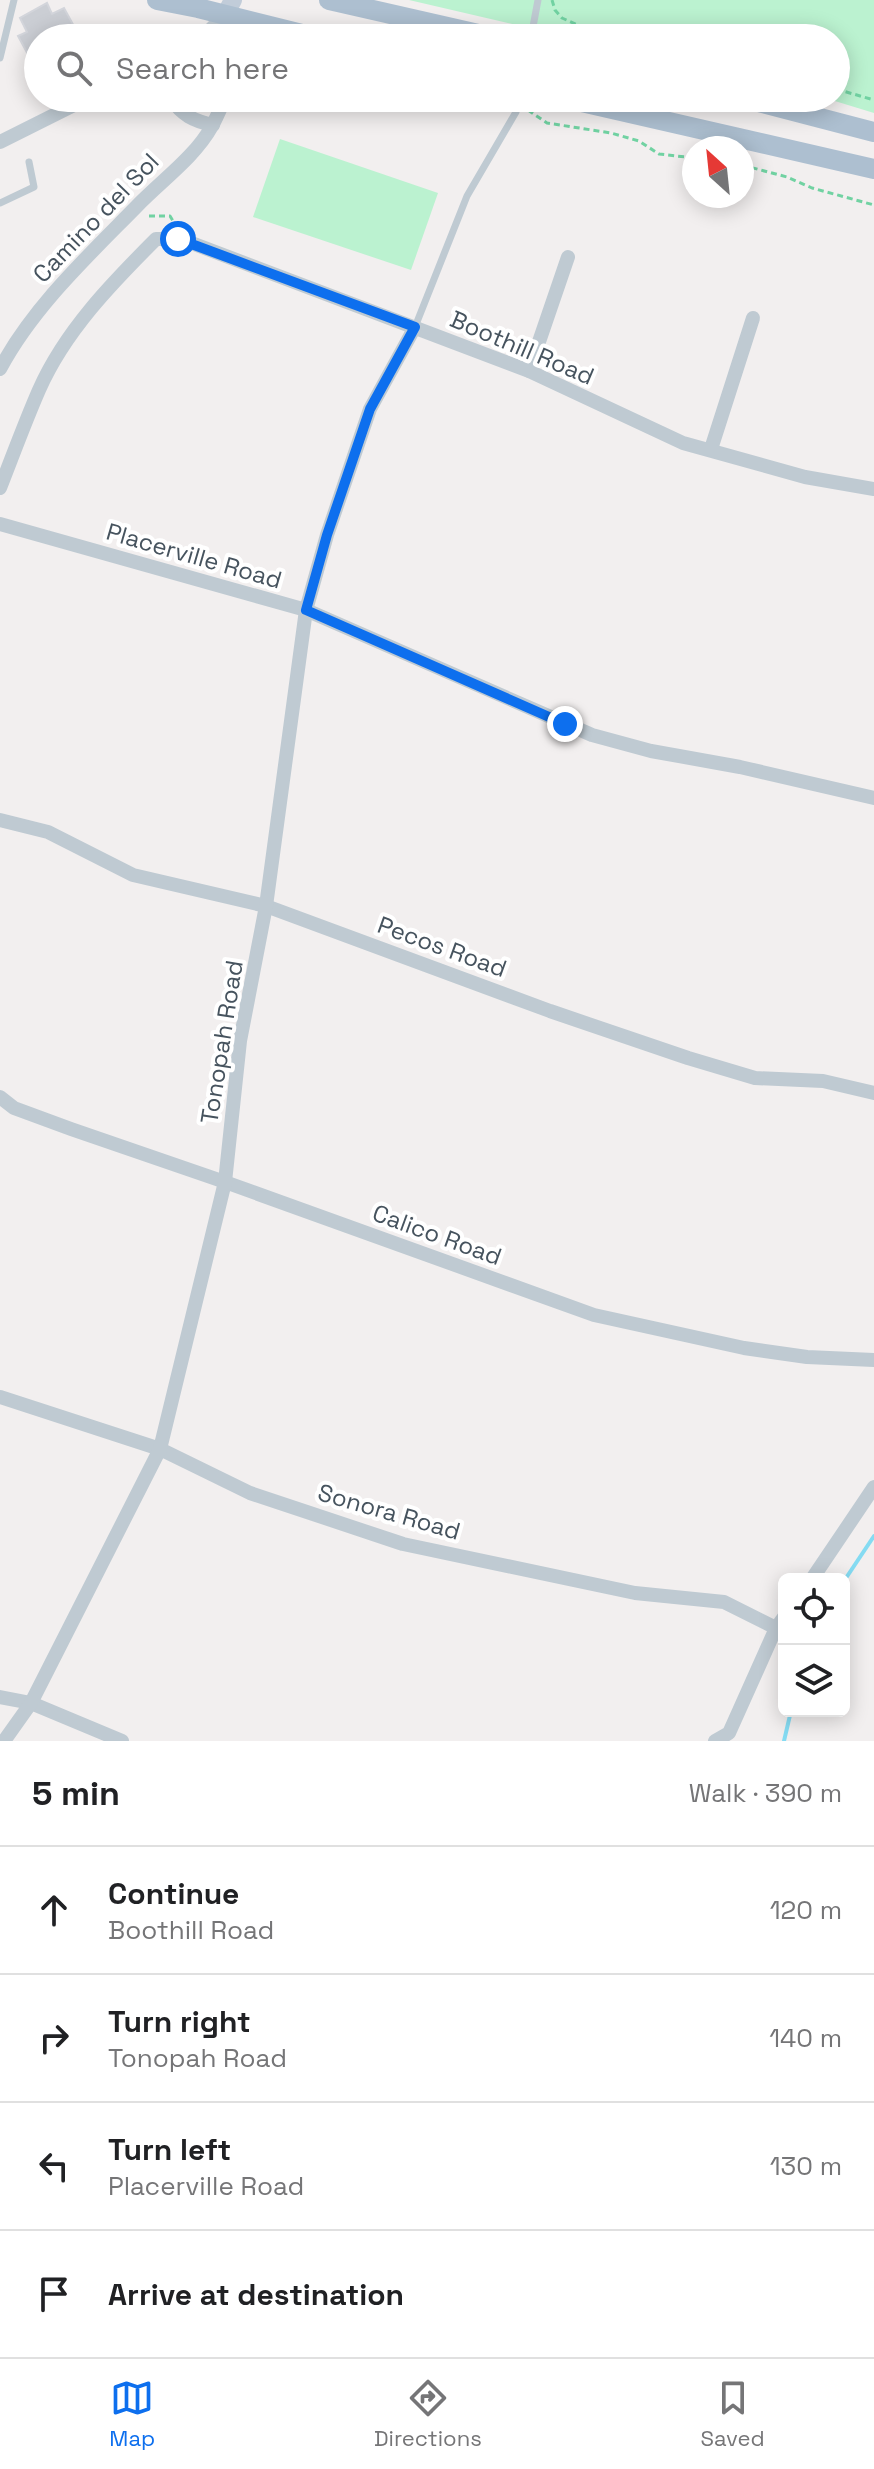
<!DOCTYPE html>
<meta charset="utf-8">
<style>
body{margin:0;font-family:"Space Grotesk",sans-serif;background:#f6f6f6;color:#202124}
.controls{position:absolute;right:24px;bottom:24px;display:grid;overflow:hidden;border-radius:12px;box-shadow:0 4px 20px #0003}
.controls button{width:72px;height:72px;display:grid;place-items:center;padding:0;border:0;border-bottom:2px solid #e0e0e0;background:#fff;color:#202124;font:40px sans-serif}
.compass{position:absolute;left:682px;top:136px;width:72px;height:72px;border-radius:50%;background:#fff;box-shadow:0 4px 20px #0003;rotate:333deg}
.stop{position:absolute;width:24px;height:24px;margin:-18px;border:6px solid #0d6fee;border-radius:50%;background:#fff}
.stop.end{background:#0d6fee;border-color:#fff;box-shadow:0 2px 8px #0008}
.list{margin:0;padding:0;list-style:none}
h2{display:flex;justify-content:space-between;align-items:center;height:104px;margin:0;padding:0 32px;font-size:34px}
h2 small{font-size:26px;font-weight:400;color:#757577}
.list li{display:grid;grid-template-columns:52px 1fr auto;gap:24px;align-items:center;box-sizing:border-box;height:128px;padding:0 32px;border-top:2px solid #e0e0e0}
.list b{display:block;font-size:30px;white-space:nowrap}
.list p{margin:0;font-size:26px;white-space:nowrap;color:#757577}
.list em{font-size:26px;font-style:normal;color:#757577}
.icon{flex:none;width:44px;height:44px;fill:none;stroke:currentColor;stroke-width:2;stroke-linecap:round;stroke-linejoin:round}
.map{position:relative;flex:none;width:874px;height:1741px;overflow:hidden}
.search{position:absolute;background:#fff;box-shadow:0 4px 20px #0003;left:24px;right:24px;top:24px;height:88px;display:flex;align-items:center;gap:20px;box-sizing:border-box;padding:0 28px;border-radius:44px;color:#757577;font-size:30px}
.sheet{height:616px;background:#fff}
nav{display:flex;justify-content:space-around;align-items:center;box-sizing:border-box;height:112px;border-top:2px solid #e0e0e0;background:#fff;font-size:22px;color:#757577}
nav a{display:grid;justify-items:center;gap:4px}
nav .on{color:#0d6fee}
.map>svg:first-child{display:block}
.green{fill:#bbf2d0}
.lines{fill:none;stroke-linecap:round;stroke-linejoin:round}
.stream{stroke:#85dbf2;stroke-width:4}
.building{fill:#cbced4;stroke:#d3d5db;stroke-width:2}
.path{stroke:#71d2a2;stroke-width:3;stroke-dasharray:6 4;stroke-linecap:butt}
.lane{stroke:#bfcad2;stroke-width:7}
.street{stroke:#bfcad2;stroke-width:14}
.secondary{stroke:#c1ccd9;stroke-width:18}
.primary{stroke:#adbfd0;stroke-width:20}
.path-bridge{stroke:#71d2a2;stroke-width:3;stroke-dasharray:6 4;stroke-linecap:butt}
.route{stroke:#0d6fee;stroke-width:10}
.labels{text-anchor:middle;stroke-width:8;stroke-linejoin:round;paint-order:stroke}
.street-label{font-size:24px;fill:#46535e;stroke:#fff}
</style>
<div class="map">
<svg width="874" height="1741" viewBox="0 0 874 1741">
<rect width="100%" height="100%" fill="#f2efef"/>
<!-- green -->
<g class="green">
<path d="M409 0H874V113L825 98H836V38H573Z"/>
<path d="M280 139 438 193 411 270 253 217Z"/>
</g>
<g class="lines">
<!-- stream -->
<g class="stream">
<path d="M844 1581 874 1536"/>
<path d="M784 1741 791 1711"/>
</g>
</g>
<!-- building -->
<path class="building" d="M47 3 52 14 64 8 76 30 68 35 69 38H38V73L18 36 27 32 20 18Z"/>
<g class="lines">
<!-- path -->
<g class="path">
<path d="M552 0 555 10 562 18 598 34 621 31 654 38"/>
<path d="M836 89 874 100"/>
<path d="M528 110 547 123 611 133 639 141 659 154 694 158"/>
<path d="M742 165 787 177 812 188 874 205"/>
<path d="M149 216H170L176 226"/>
</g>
<!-- lane -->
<g class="lane">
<path d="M532 32 538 0"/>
<path d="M0 58 14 0"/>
<path d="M0 203 34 187 29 162"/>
<path d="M415 327 467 196 516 112 519 98"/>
</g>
<!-- street -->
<g class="street">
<path d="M202 38 225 15 234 38"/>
<path d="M171 98C181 115 194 121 213 125"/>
<path d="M0 142 88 98"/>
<path d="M0 369C33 307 88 256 137 206 161 181 195 157 212 126 217 117 221 107 225 98"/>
<path d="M529 371 568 257"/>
<path d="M711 449 753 318"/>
<path d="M0 488C13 455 25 422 39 390 65 331 112 283 156 239H181L529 371 683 443 805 477 874 489"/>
<path d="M0 524 306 610 592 735 651 751 740 767 874 798"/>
<path d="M0 820 48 832 133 875 266 906 550 1011 688 1058 755 1078 823 1081 874 1093"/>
<path d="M0 1097 14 1108 71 1129 225 1182 594 1315 744 1348 807 1357 874 1360"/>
<path d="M0 1397 160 1449 250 1493 403 1544 635 1593 724 1602 776 1628"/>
<path d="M812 1579 874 1487"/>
<path d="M0 1697 31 1703 122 1741"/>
<path d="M4 1741 31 1703 160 1449 225 1182 240 1041 266 906 306 610 327 535 370 409 415 327"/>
<path d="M715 1741 729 1733 776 1628 784 1617"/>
</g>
<!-- secondary -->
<path class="secondary" d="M225 15 233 0"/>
<!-- primary -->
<g class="primary">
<path d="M157 0 198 8 318 38"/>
<path d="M329 0 496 38"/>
<path d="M564 98 874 169"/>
<path d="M743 98 874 132"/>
</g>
<!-- path-bridge -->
<path class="path-bridge" d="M514 103 521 104"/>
</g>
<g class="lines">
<!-- route -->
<path class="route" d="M178 239 415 327 370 409 327 535 306 610 565 724"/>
</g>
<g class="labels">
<!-- street labels -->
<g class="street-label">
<text transform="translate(96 218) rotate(-46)" y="8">Camino del Sol</text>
<text transform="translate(522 348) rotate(23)" y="8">Boothill Road</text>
<text transform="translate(194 556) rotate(16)" y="8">Placerville Road</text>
<text transform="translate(442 947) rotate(20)" y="8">Pecos Road</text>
<text transform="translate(222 1042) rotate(-81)" y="8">Tonopah Road</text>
<text transform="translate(437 1235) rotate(20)" y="8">Calico Road</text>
<text transform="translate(389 1512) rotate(16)" y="8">Sonora Road</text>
</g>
</g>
</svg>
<div class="controls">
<button><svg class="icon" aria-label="locate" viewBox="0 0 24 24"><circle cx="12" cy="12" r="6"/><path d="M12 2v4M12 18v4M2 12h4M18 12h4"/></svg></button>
<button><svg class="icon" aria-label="layers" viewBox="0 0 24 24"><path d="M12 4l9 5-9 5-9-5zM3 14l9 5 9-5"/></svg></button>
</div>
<svg class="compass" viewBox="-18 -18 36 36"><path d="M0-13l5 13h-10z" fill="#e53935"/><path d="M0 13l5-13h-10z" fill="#757577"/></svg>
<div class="stop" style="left:178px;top:239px"></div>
<div class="stop end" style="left:565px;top:724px"></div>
<div class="search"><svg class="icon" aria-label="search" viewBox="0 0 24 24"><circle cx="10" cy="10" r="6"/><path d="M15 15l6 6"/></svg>Search here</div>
</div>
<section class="sheet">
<h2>5 min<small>Walk · 390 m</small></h2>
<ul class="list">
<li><svg class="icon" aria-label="ahead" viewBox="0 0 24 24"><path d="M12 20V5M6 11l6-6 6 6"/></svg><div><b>Continue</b><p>Boothill Road</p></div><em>120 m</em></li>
<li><svg class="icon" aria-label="right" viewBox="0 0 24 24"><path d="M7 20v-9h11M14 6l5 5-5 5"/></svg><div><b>Turn right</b><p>Tonopah Road</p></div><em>140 m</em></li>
<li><svg class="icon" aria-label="left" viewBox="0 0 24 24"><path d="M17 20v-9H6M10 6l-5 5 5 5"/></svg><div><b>Turn left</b><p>Placerville Road</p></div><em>130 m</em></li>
<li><svg class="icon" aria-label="arrive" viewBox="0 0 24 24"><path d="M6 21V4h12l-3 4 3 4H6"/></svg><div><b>Arrive at destination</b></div></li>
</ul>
</section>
<nav>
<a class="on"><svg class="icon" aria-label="map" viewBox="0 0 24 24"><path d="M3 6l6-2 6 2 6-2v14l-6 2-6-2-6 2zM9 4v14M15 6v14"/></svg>Map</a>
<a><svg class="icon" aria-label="directions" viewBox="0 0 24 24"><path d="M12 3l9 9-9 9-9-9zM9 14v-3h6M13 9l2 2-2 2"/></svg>Directions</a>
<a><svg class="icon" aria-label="saved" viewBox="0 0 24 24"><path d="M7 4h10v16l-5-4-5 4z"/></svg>Saved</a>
</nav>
